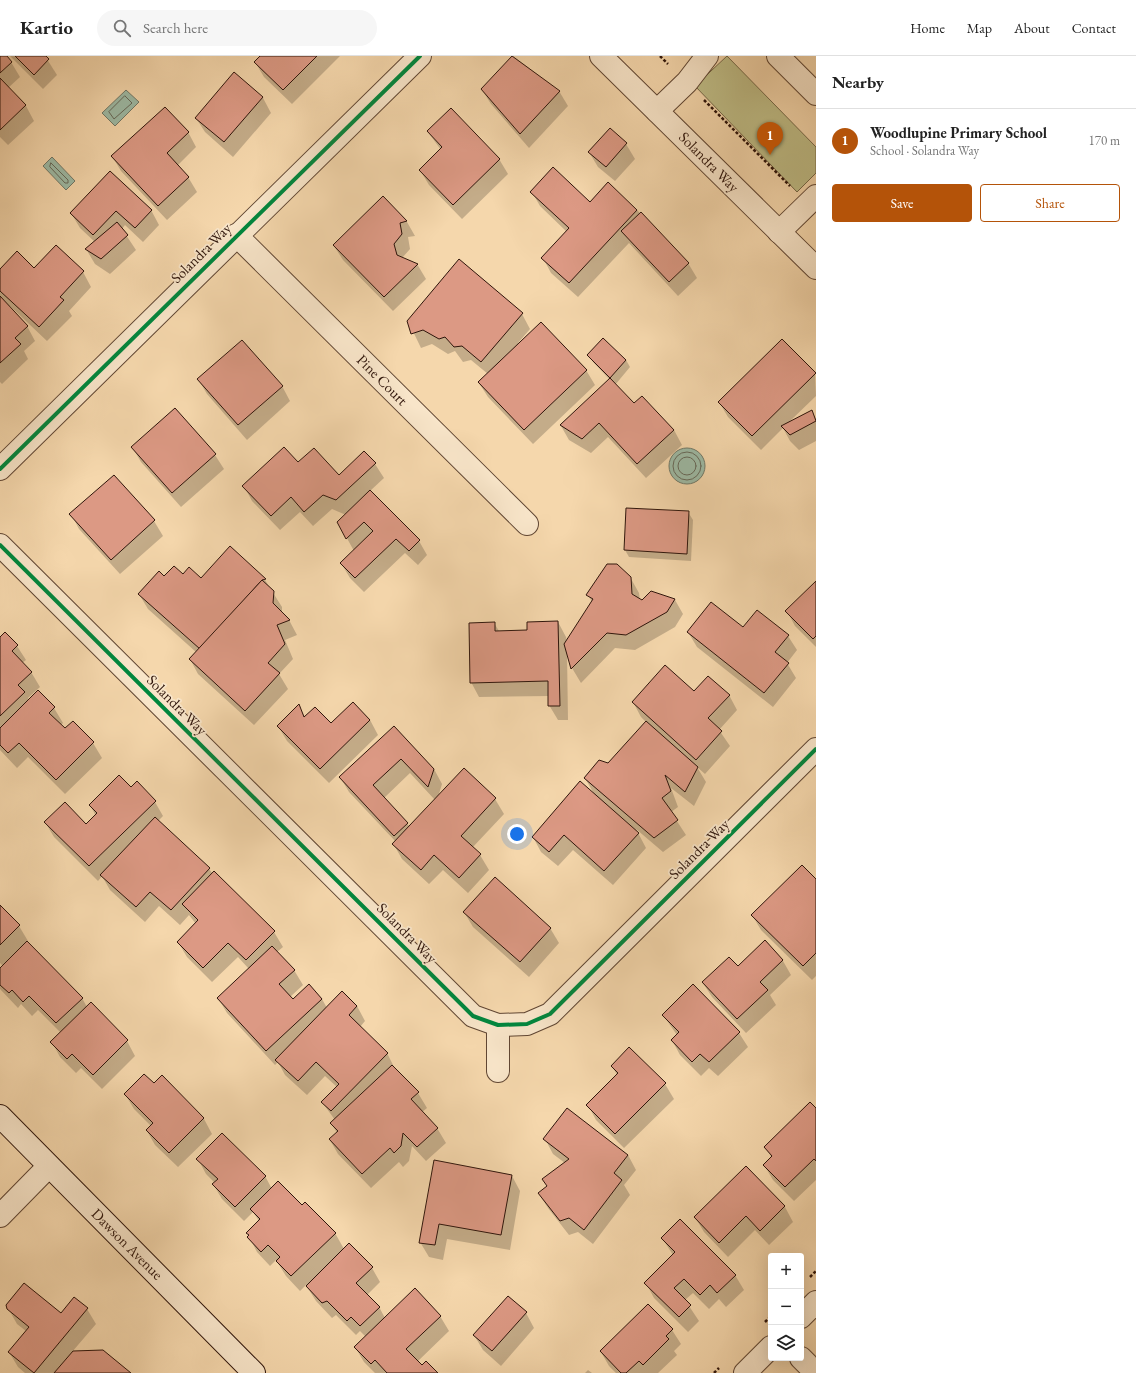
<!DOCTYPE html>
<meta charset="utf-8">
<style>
body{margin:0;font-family:"EB Garamond",serif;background:#f6f6f6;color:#222}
.controls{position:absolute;right:12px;bottom:12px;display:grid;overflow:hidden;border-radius:4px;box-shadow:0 4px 16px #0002}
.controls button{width:36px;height:36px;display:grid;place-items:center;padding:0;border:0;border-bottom:1px solid #e0e0e0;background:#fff;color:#222;font:20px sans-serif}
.you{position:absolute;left:517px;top:778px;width:14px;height:14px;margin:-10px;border:3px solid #fff;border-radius:50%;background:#1a73e8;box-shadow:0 0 0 6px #1a73e833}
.badge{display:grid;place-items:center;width:26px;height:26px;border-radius:50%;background:#b45309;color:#fff;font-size:13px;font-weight:700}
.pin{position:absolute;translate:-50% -33px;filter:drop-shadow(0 1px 2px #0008)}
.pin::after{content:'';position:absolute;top:21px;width:14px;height:12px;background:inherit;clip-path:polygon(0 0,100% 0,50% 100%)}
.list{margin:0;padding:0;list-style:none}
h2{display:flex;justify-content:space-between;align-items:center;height:52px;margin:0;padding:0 16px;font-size:17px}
h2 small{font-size:13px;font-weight:400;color:#767676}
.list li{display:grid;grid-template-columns:26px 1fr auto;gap:12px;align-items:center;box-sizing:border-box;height:64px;padding:0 16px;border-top:1px solid #e0e0e0}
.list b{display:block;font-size:15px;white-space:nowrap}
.list p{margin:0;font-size:13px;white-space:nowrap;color:#767676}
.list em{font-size:13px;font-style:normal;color:#767676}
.actions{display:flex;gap:8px;padding:12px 16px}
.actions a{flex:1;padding:9px 0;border:1px solid #b45309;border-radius:4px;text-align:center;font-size:14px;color:#b45309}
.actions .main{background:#b45309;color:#fff}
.icon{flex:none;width:22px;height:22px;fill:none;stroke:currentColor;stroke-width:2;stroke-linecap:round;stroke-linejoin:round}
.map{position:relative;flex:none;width:816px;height:1317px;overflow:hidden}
header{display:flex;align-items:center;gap:24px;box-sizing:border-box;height:56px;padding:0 20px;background:#fff;border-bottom:1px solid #e0e0e0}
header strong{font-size:19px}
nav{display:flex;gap:22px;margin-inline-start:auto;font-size:14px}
.search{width:280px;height:36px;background:#f6f6f6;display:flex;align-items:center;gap:10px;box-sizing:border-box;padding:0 14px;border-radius:22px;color:#767676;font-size:15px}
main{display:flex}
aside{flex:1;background:#fff}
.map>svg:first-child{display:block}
.green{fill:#bfbd87;stroke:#776949}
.water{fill:#9dbaa5;stroke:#717867}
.shadow{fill:#0003;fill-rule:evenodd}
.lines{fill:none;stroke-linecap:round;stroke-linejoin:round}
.shore{stroke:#666858;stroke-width:1}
.building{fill:#dc9984;stroke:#2f150b}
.minor-casing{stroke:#604633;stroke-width:24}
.secondary-casing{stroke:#2f150b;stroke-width:24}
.path{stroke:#2f150b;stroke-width:2.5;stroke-dasharray:3 2;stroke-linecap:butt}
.minor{stroke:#f8e5c9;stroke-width:22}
.secondary{stroke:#f8e5c9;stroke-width:22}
.cycleway-casing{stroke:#f8e5c9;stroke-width:6}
.cycleway{stroke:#00873e;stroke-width:4}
.labels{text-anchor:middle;stroke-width:3.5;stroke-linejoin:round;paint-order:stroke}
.street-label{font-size:15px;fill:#2f150b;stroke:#f8e5c9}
</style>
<header>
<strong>Kartio</strong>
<div class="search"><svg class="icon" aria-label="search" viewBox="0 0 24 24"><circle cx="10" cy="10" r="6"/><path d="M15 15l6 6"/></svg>Search here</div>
<nav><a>Home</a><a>Map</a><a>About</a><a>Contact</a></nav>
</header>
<main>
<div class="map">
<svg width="816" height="1317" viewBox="0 0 816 1317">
<rect width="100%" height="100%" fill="#f5d7ac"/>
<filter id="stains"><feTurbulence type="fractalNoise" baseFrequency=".005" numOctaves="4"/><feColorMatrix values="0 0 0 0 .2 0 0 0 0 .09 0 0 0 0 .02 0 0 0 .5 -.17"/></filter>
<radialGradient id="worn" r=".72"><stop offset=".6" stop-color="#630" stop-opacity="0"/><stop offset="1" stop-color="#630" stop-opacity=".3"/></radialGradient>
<!-- green -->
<path class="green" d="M727 0 816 91V117L797 136 695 30Z"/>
<!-- water -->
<g class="water">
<path d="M126 34 139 46 115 70 102 57Z"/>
<path d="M52 101 75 125 66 134 43 110Z"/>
<circle cx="687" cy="410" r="18"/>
</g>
<!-- shadow -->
<g class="shadow">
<path d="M0 0H5L11 6 20 21 8 32 26 50 34 65 8 89 0 81Z"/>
<path d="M10 0H45L57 19 43 33Z"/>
<path d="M262 0H340L292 48 264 21 255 6Z"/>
<path d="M513 0 559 35 568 50 529 92 491 48 482 34Z"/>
<path d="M234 18 263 42 271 57 233 101 205 76 196 62Z"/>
<path d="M610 73 626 88 635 103 615 125 598 111 589 96Z"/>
<path d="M188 76 196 91 177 110 188 121 197 136 167 164 121 115 112 100Z"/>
<path d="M428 76 499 103 508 118 462 163 429 129 420 114 441 94Z"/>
<path d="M110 116 151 154 159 169 143 186 125 169 122 173 136 194 110 218 95 208 86 193 95 186 80 172 71 157Z"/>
<path d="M532 136 637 154 688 207 697 222 678 240 629 187 578 241 551 217 543 202 567 176 540 150Z"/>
<path d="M383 142 407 166 415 180 408 181 410 193 402 202 417 208 426 223 393 255 343 204 334 190Z"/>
<path d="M0 214 83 216 91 231 69 255 72 260 47 285 10 250 9 251 27 270 35 285 24 295 28 303 2 328 0 326Z"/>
<path d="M522 258 530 273 518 287 586 314 595 329 533 388 488 341 479 327 488 318 471 304 463 306 455 295 448 298 432 288 421 292 408 265Z"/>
<path d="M589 299 626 304 630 311 615 329 634 349 674 374 682 389 646 422 608 381 591 397 569 384 561 370 610 324 593 306Z"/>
<path d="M815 317 816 340 789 366 811 355 816 363V385L799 394 790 385 783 372 761 394 728 361 719 346Z"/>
<path d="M198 323 282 330 290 345 247 384 207 338Z"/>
<path d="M175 353 215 399 224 413 181 451 141 406 132 391Z"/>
<path d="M298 408 339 420 375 408 384 422 370 435 419 485 427 499 418 509 405 497 364 536 350 522 341 507 354 495 338 466 346 459 332 453 313 470 300 456 280 474 252 445 244 430Z"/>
<path d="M114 420 154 465 163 480 120 518 79 473 71 458Z"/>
<path d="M627 453 688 456 693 464 691 505 629 501 625 494Z"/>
<path d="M230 492 265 524 282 551V557L289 564 297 579 285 584 293 603 279 618 288 633 254 669 198 618 190 603 196 596 148 553 139 538 164 522 183 519 201 524Z"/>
<path d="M630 521 639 537 640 544H675L683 558 675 571 635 594 615 592 581 627 572 612 567 597 568 664H558L549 649V640L479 641 471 626 494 567 499 575H528L558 566 566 581 567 585 592 546 588 539Z"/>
<path d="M816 526V591L795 570 787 555Z"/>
<path d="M743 572 788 580 797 594 787 607 796 622 773 651 697 591 688 576Z"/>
<path d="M0 582 17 590 26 604 22 607 31 616 40 631 28 642 29 645 38 636 54 652 63 667 61 669 65 674 73 666 93 687 102 702 65 738 28 701 17 712 0 694Z"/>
<path d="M694 637 729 639 737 654 719 674 730 690 705 718 697 711 706 726 694 750 671 732 678 751 671 756 686 779 663 796 636 773 646 792 613 829 573 794 558 810 541 796 533 781 594 738 585 722 608 708 646 666 641 661 633 646Z"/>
<path d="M353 648 370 664 378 679 329 727 287 685 278 670 299 650 305 661 331 669Z"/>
<path d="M394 672 434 713 442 728 438 741 464 714 495 743 504 758 472 792 480 799 489 814 468 837 443 814 429 828 402 803 394 789 396 786 349 736 340 721ZM410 717 435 744 410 771 384 742Z"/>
<path d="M131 732 155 746 163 760 158 765 209 813 213 818 214 817 274 876 283 891 277 896 294 914 303 929 290 941 293 944 322 943 327 952 342 936 357 950 365 965 360 971 387 997 395 1013 418 1037 427 1052 422 1056 437 1072 446 1087 426 1105 412 1090 409 1105 403 1111 399 1106 371 1132 338 1098 330 1084 337 1077 331 1067 335 1064 322 1046 337 1031 325 1020 307 1039 285 1019 278 1006 275 1009 227 957 218 942 249 913 238 901 212 926 187 901 178 886 196 868 189 859 180 869 159 850 145 866 110 834 102 820 98 825 54 781 45 766 86 769 96 760 90 749Z"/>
<path d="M816 824V920L812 924 761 874 752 859Z"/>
<path d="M0 850 19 870 28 885 26 886 82 942 87 951 127 985 135 1000 102 1033 81 1012 76 1017 60 1001 52 986 61 977 38 954 32 960 21 948 18 952 0 933V913L3 910 0 907Z"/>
<path d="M464 856 550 872 559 887 529 921 473 871Z"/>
<path d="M765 886 783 905 791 919 770 939 776 949 746 977 712 941 703 927 738 911Z"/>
<path d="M663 959 739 977 748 991 718 1020 709 1012 701 1020 680 999 672 984 677 979Z"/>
<path d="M612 1010 665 1028 674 1043 624 1092 596 1064 588 1049 617 1019Z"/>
<path d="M162 1021 204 1063 212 1078 178 1111 155 1089 147 1075 151 1070 134 1053 125 1038 154 1029Z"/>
<path d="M816 1054V1124L794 1145 773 1124 764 1109 772 1102 765 1091Z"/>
<path d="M545 1083 628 1099 636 1114 624 1129 630 1139 593 1188 578 1176 569 1179 548 1152 539 1138 548 1131 543 1123 565 1107 553 1098Z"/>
<path d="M198 1103 265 1120 272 1133 302 1151 335 1177 344 1193 372 1212 380 1226 367 1239 379 1251 385 1262 440 1260 449 1275 417 1306 422 1311 437 1317H375L364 1306 355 1291 366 1281 360 1275 356 1279 336 1259 332 1262 316 1245 306 1229 300 1235 286 1220 276 1204 270 1210 257 1196 247 1177 259 1165 253 1156 244 1165 222 1143 213 1128 215 1127 206 1118Z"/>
<path d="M435 1106 512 1120 520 1135 510 1194 447 1183 443 1204 429 1201 420 1186Z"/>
<path d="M746 1112 785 1151 793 1166 769 1189 755 1174 728 1201 704 1176 695 1161Z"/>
<path d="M662 1182 735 1219 744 1234 726 1251 719 1243 709 1253 693 1237 685 1244 699 1265 688 1276 654 1242 646 1227 673 1199Z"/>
<path d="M8 1252 61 1258 87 1253 96 1268 72 1296 129 1317H25L18 1311 9 1296 26 1275 17 1268Z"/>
<path d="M526 1257 534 1272 501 1310 483 1294 474 1279Z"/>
<path d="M672 1274 681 1288 674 1295 677 1299 658 1317H616L609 1310 601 1296Z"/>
<path d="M588 1314 592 1317H585Z"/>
</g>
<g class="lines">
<!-- shore -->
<g class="shore">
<path d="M125 40 132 47 114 63 109 56Z"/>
<path d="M51 107 68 124V127H65L50 111Z"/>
<circle cx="687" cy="410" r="14"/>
<circle cx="687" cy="410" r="9"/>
</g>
</g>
<!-- building -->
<g class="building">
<path d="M0 0H7L12 6 0 17Z"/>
<path d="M15 0H46L49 3 34 19Z"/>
<path d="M260 0H317L283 34 254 6Z"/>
<path d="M512 0 560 35 520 78 481 33Z"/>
<path d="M234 16 263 41 224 86 195 62Z"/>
<path d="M0 22 26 49 0 74Z"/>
<path d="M165 51 189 76 167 97 189 121 158 150 111 100Z"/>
<path d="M451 52 500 103 453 149 419 114 442 91 427 75Z"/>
<path d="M610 72 627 87 606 111 588 96Z"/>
<path d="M553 111 590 146 608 126 637 154 569 227 541 202 569 172 530 136Z"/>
<path d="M110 115 152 154 135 172 116 155 93 179 70 157Z"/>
<path d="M383 140 407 165 400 167 402 178 394 188 397 199 418 208 384 241 333 189Z"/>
<path d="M641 156 689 207 669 226 621 175Z"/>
<path d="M117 166 128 179 101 203 85 193Z"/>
<path d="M56 189 84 215 60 241 64 244 39 271 0 235V213L17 195 34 212Z"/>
<path d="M459 203 523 257 481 306 462 290 454 291 445 281 439 283 423 274 411 278 407 265Z"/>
<path d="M0 240 28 270 15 282 21 288 0 307Z"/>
<path d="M541 266 587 314 524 374 478 326Z"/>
<path d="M603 282 626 304 610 322 587 299Z"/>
<path d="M782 283 816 317 752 380 718 346Z"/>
<path d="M242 284 283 330 238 369 197 323Z"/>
<path d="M610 322 634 347 642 340 674 374 637 408 599 367 582 383 560 369Z"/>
<path d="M175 352 216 398 172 437 131 391Z"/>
<path d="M812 354 816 365 790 379 781 370Z"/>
<path d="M284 391 298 406 314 392 339 419 364 395 376 407 336 444 323 439 304 456 291 441 271 460 242 430Z"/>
<path d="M114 419 155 464 111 504 69 458Z"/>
<path d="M370 434 420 484 409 495 396 483 355 522 340 507 373 475 364 466 346 483 337 466Z"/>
<path d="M626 452 689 455 687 498 624 494Z"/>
<path d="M230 490 266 523 262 524 200 593 138 538 159 515 164 520 174 510 183 518 189 511 201 522Z"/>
<path d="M607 508H617L631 521 632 538 642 544 651 535 675 543 667 556 626 579 607 577 571 613 564 588 593 543 586 539Z"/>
<path d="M262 524 274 535 273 547 290 564 277 569 285 588 268 607 280 617 245 655 189 603Z"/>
<path d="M816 525V580L813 583 785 555Z"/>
<path d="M711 546 743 571 757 554 789 579 775 596 789 607 764 637 687 576Z"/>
<path d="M558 565 560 650H548V625L470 627 469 567 495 566V575L527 574V566Z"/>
<path d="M5 576 18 589 12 595 32 616 18 629 25 636 0 660V581Z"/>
<path d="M665 609 694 635 708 620 730 639 708 662 722 675 696 704 632 646Z"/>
<path d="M38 634 55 651 49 657 65 672 73 665 94 686 56 724 19 687 8 697 0 689V672Z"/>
<path d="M353 646 370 664 320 713 277 670 299 648 304 661 315 651 331 667Z"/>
<path d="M646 665 698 711 685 736 665 719 671 735 662 742 678 764 654 782 584 722 599 704 608 707Z"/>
<path d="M394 670 434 713 428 731 401 703 373 729 408 767 394 780 339 721Z"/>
<path d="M464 712 496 742 461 780 481 798 459 822 434 799 421 814 392 788Z"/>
<path d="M119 719 131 731 137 725 156 745 89 810 44 766 65 746 86 768 97 757 89 749Z"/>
<path d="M580 725 639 777 604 815 564 779 549 796 532 781Z"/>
<path d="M155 761 210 812 171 854 150 836 136 851 100 819Z"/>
<path d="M802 809 816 823V897L803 910 751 859Z"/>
<path d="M214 815 275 875 246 904 228 887 203 912 177 886 198 864 182 848Z"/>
<path d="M495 821 551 872 520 906 463 856Z"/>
<path d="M0 849 20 869 0 889Z"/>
<path d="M765 884 783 904 760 926 768 934 737 963 702 926 729 901 738 910Z"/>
<path d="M27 885 83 942 56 967 29 940 23 946 12 934 9 937 0 929V912Z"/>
<path d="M272 890 295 914 279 928 293 943 309 928 322 943 266 995 217 942Z"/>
<path d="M693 928 740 976 709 1006 700 998 692 1006 671 984 679 976 662 959Z"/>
<path d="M342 935 357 950 349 959 388 997 331 1055 321 1046 339 1028 316 1006 298 1025 275 1004Z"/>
<path d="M91 946 128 984 93 1019 72 998 67 1003 50 986Z"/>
<path d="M629 991 666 1027 615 1078 586 1049 618 1017 611 1010Z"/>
<path d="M392 1009 419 1036 411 1043 438 1072 417 1091 403 1077 401 1090 394 1097 390 1092 362 1118 329 1083 338 1075 330 1067Z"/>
<path d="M144 1018 154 1027 162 1019 204 1062 169 1097 146 1074 153 1067 124 1038Z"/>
<path d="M810 1046 816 1052V1105L814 1103 785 1131 763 1109 772 1100 764 1091Z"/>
<path d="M567 1052 628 1099 614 1117 622 1124 584 1174 569 1162 560 1165 538 1137 547 1130 542 1123 569 1103 543 1083Z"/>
<path d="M222 1077 266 1120 235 1151 212 1128 218 1123 196 1103Z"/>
<path d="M434 1104 512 1119 501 1179 439 1168 435 1189 419 1187Z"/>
<path d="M746 1110 785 1150 760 1175 746 1160 719 1187 694 1161Z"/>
<path d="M278 1125 302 1149 305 1146 336 1177 291 1220 276 1205 280 1201 268 1189 261 1196 247 1181 249 1179 246 1177 260 1163 250 1153Z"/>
<path d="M680 1163 736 1219 717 1237 710 1229 700 1239 684 1223 674 1232 691 1249 679 1261 644 1227 675 1196 661 1182Z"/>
<path d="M349 1187 373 1211 356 1227 380 1251 360 1270 351 1261 347 1265 327 1245 322 1247 306 1230Z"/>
<path d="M24 1227 61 1257 74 1241 88 1252 34 1317 8 1296 29 1271 7 1253 6 1249Z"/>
<path d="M415 1232 441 1260 406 1293 422 1309 426 1305 438 1317H387L375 1304 371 1308 354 1291Z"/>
<path d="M508 1240 527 1256 492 1295 473 1279Z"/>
<path d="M648 1248 673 1273 666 1280 669 1283 643 1309 639 1305 626 1317H621L600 1295Z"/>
<path d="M103 1294 131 1317H54L73 1295Z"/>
</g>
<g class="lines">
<!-- minor casing -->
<g class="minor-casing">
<g id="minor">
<path d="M601 0 816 212"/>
<path d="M778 0 816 38"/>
<path d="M657 55 687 26 707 0"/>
<path d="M779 176 816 140"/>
<path d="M236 179 527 468"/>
<path d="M0 413 420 0"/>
<path d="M0 489 473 960 498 969 527 968 550 958 816 693"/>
<path d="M498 969V1015"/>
<path d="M0 1160 49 1110"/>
<path d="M801 1261 816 1246"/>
<path d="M801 1302 816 1317"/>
<path d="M745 1317 771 1291"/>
</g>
</g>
<!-- secondary casing -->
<g class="secondary-casing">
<path id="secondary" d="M0 1060 254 1317"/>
</g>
<!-- path -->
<g class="path">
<path d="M660 0 668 8"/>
<path d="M704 44 790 130"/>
<path d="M810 1221 816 1215"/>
<path d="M765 1266 771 1260"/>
<path d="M714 1317 719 1312"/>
</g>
<!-- minor -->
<use href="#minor" class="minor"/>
<!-- secondary -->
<use href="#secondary" class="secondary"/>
<!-- cycleway casing -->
<g class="cycleway-casing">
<g id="cycleway">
<path d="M0 413 420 0"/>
<path d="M0 489 473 960 498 969 527 968 550 958 816 693"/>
</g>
</g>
<!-- cycleway -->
<use href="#cycleway" class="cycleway"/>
</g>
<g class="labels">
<!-- street labels -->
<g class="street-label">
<text transform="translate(709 106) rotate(45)" y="5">Solandra Way</text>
<text transform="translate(201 197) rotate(-45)" y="5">Solandra Way</text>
<text transform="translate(382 324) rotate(45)" y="5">Pine Court</text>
<text transform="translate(177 649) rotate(45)" y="5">Solandra Way</text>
<text transform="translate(699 793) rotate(-45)" y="5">Solandra Way</text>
<text transform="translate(407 877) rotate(45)" y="5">Solandra Way</text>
<text transform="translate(127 1188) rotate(45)" y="5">Dawson Avenue</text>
</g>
</g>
<rect width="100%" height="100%" filter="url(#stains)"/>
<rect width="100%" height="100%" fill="url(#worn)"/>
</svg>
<div class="controls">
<button>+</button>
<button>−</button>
<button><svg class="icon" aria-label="layers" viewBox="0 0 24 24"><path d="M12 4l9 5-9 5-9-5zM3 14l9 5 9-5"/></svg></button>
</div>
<div class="you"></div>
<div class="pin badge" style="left:770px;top:99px">1</div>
</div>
<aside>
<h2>Nearby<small></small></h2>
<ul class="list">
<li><span class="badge">1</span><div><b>Woodlupine Primary School</b><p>School · Solandra Way</p></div><em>170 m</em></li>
</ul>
<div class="actions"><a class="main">Save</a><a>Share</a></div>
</aside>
</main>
